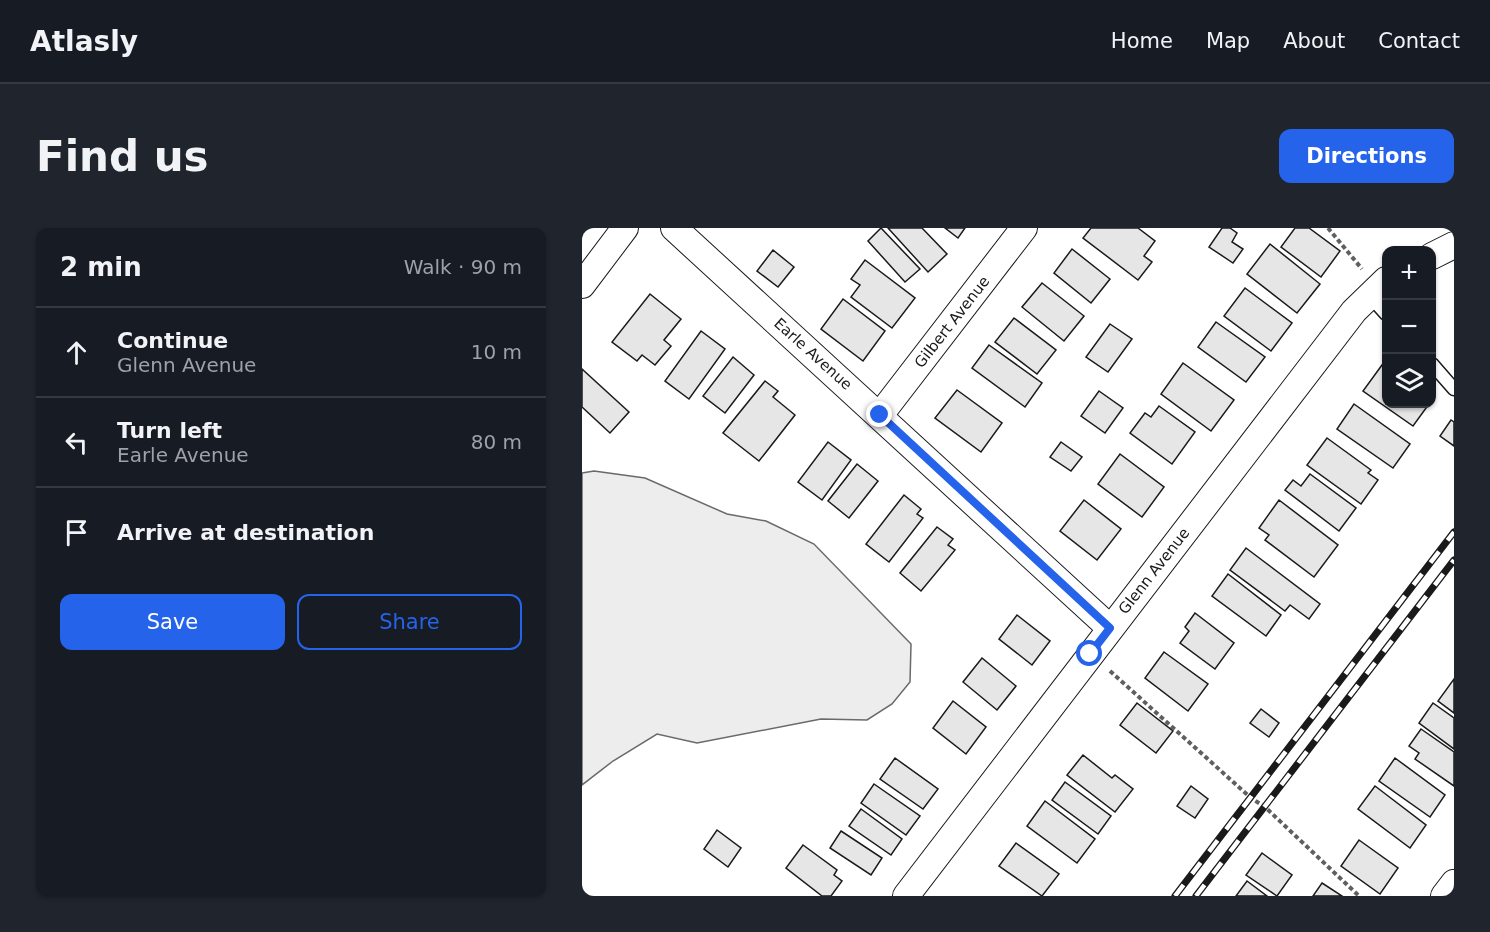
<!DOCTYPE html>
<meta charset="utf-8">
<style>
body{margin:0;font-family:"DejaVu Sans",sans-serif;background:#20242c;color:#f1f3f6}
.controls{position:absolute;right:18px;top:18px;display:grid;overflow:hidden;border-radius:12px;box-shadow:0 2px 4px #0004}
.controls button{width:54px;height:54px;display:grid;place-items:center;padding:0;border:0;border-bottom:2px solid #363941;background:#171b24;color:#f1f3f6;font:30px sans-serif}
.stop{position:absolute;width:18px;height:18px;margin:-14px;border:4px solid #2563eb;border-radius:50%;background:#fff}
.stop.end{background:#2563eb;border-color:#fff;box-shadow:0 2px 6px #0008}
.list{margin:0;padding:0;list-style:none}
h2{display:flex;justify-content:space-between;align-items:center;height:78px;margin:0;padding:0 24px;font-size:26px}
h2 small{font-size:20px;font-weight:400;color:#9ea1a6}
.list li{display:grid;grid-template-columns:39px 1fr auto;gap:18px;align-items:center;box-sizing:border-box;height:90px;padding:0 24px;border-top:2px solid #363941}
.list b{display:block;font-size:22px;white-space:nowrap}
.list p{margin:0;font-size:20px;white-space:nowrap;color:#9ea1a6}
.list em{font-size:20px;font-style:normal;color:#9ea1a6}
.actions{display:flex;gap:12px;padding:18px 24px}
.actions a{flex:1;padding:14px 0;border:2px solid #2563eb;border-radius:12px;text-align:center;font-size:21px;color:#2563eb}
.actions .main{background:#2563eb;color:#fff}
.icon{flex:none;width:33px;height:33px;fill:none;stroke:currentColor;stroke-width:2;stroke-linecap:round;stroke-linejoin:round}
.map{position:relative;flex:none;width:872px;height:668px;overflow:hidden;border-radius:12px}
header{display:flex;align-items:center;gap:36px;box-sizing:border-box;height:84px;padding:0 30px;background:#171b24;border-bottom:2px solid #363941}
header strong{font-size:28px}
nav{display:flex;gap:33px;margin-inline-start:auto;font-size:21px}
.intro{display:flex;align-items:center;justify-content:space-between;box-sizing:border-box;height:144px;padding:0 36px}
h1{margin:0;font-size:42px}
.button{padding:15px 27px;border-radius:12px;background:#2563eb;color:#fff;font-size:21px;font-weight:700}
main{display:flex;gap:36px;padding:0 36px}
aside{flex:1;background:#171b24;border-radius:12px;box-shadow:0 2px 4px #0004}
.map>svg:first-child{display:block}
.built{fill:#ededed;stroke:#6a6a6a;stroke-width:1.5}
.building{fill:#e6e6e6;stroke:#1a1a1a;stroke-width:1.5}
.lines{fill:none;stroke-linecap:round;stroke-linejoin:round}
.service-casing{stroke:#1a1a1a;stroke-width:15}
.minor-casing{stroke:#1a1a1a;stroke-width:28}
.path{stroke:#5f5f5f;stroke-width:4;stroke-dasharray:4.5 3;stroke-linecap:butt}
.service{stroke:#fff;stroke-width:12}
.minor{stroke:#fff;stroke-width:26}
.rail-casing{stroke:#1a1a1a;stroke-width:7}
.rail{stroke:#fff;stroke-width:4.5;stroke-dasharray:14;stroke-linecap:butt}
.route{stroke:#2563eb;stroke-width:8}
.labels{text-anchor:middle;stroke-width:4.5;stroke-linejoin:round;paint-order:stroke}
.street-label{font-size:15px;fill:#1a1a1a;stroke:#fff}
</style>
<header>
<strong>Atlasly</strong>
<nav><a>Home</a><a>Map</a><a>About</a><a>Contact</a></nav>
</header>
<div class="intro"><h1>Find us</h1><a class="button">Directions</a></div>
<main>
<aside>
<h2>2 min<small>Walk · 90 m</small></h2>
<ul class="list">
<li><svg class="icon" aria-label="ahead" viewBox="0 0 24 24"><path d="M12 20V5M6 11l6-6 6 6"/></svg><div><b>Continue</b><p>Glenn Avenue</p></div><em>10 m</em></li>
<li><svg class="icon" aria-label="left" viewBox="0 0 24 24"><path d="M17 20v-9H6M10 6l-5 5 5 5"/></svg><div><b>Turn left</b><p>Earle Avenue</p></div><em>80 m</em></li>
<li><svg class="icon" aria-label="arrive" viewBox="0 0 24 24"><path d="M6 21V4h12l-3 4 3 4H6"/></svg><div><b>Arrive at destination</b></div></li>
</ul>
<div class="actions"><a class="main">Save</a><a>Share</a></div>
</aside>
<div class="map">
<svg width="872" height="668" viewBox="0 0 872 668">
<rect width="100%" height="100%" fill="#fff"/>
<!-- built -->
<path class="built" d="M12 243 63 250 145 286 184 293 232 316 329 416 328 454 310 476 285 492 239 491 115 515 75 506 31 533 0 557V245Z"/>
<!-- building -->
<g class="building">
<path d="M299 0 338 41 323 54 286 13Z"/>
<path d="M306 0H340L365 26 346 44Z"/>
<path d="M363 0H383L376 10Z"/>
<path d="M509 0H556L573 13 562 28 570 34 556 52 501 10Z"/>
<path d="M640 0H648L655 5 650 14 661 21 651 35 627 19Z"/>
<path d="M713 0H727L758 23 739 49 699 19Z"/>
<path d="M688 16 738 56 715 85 665 46Z"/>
<path d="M490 21 528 51 509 75 472 45Z"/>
<path d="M191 22 212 39 196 59 175 43Z"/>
<path d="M283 32 333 70 310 100 269 69 278 57 269 51Z"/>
<path d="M460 55 502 88 482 113 440 79Z"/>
<path d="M663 60 710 95 689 123 642 88Z"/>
<path d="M68 66 99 91 82 112 89 118 73 137 60 127 55 133 30 114Z"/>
<path d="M261 71 303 103 281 133 239 101Z"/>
<path d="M432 90 474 122 455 146 413 114Z"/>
<path d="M634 94 683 129 664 154 616 119Z"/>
<path d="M528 96 550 111 526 144 504 129Z"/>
<path d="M119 103 143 121 107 171 83 153Z"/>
<path d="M407 117 460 155 443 179 390 140Z"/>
<path d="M151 129 172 147 143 185 121 168Z"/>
<path d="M601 135 652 172 629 203 579 166Z"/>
<path d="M800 137 804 141V176H847L831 198 781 163Z"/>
<path d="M0 141 47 184 28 205 0 179Z"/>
<path d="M183 153 196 163 191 169 213 187 177 233 141 205Z"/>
<path d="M375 162 420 195 399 224 353 190Z"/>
<path d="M517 163 541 180 523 205 499 188Z"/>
<path d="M772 176 828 216 811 240 755 201Z"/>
<path d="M577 178 613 204 590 236 548 205 563 185 569 189Z"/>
<path d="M869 192 872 194V218L858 208Z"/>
<path d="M745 210 789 242 786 245 796 252 779 276 725 237Z"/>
<path d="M246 214 269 232 240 272 216 254Z"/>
<path d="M479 214 500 229 489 243 468 229Z"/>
<path d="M538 226 582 259 560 289 516 256Z"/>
<path d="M275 236 296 253 267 290 246 273Z"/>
<path d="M728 246 774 280 757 303 703 262 711 252 719 258Z"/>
<path d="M322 267 339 281 335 286 341 290 307 334 284 316Z"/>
<path d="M502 272 539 301 515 332 478 303Z"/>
<path d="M697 272 756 317 732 349 683 312 687 307 677 300Z"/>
<path d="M355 299 371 311 366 317 373 322 339 363 318 345Z"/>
<path d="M664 320 738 376 727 391 708 377 703 383 648 342Z"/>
<path d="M646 346 699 387 684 408 630 368Z"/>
<path d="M613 385 652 415 633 441 598 415 607 403 603 399Z"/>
<path d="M435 387 468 413 450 437 417 411Z"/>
<path d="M582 424 626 456 606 483 563 450Z"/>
<path d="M400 430 434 458 415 482 381 454Z"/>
<path d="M872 451V485L856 473Z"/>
<path d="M371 473 404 499 384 526 351 500Z"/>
<path d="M555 475 591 503 574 525 538 497Z"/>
<path d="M851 475 872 490V521L837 495Z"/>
<path d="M679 481 697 495 687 509 668 495Z"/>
<path d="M839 501 872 524V558L833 531 837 525 827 518Z"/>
<path d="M501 527 530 550 533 547 551 561 533 584 485 547Z"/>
<path d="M313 530 356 561 341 581 298 551Z"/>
<path d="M813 530 863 567 848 589 797 553Z"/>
<path d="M483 554 529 588 516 606 470 572Z"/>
<path d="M292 556 338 588 324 607 279 575Z"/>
<path d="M609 558 626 571 613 590 595 578Z"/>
<path d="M793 558 844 597 828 620 776 581Z"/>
<path d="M463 573 513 611 495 635 445 598Z"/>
<path d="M279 581 320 611 309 627 267 598Z"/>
<path d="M135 602 159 620 146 639 122 621Z"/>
<path d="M259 603 300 630 289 647 248 620Z"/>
<path d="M777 612 816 640 798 666 759 638Z"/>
<path d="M434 615 477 646 460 668 417 638Z"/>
<path d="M221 617 255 642 252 647 260 653 249 668H240L204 640Z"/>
<path d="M680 625 710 647 695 668 664 647Z"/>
<path d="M665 653 685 668H654Z"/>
<path d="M740 655 760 668H731Z"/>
</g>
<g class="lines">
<!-- service casing -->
<g class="service-casing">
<g id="service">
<path d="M787 67 804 86"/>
<path d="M850 136 872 161"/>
</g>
</g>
<!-- minor casing -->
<g class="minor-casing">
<g id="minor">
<path d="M92 0 528 400"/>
<path d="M850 28 872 17"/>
<path d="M0 57 43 0"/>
<path d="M298 187 442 0"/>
<path d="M324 668 772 83 804 52"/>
<path d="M862 668 872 655"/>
</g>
</g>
<!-- path -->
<g class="path">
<path d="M746 0 780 41"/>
<path d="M528 443 669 570 683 579 777 668"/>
</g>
<!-- service -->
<use href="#service" class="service"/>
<!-- minor -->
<use href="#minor" class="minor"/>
<!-- rail casing -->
<g class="rail-casing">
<g id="rail">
<path d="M593 668 872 304"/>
<path d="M614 668 872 332"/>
</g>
</g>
<!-- rail -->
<use href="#rail" class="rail"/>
</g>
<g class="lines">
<!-- route -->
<path class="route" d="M298 187 528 400 508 426"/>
</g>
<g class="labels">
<!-- street labels -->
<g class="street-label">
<text transform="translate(370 94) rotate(-52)" y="5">Gilbert Avenue</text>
<text transform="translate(231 126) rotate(42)" y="5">Earle Avenue</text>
<text transform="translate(572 343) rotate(-52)" y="5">Glenn Avenue</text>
</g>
</g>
</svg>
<div class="controls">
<button>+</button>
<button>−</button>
<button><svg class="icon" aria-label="layers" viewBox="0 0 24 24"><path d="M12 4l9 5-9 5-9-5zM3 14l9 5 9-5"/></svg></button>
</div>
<div class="stop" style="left:508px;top:426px"></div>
<div class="stop end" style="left:298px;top:187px"></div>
</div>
</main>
